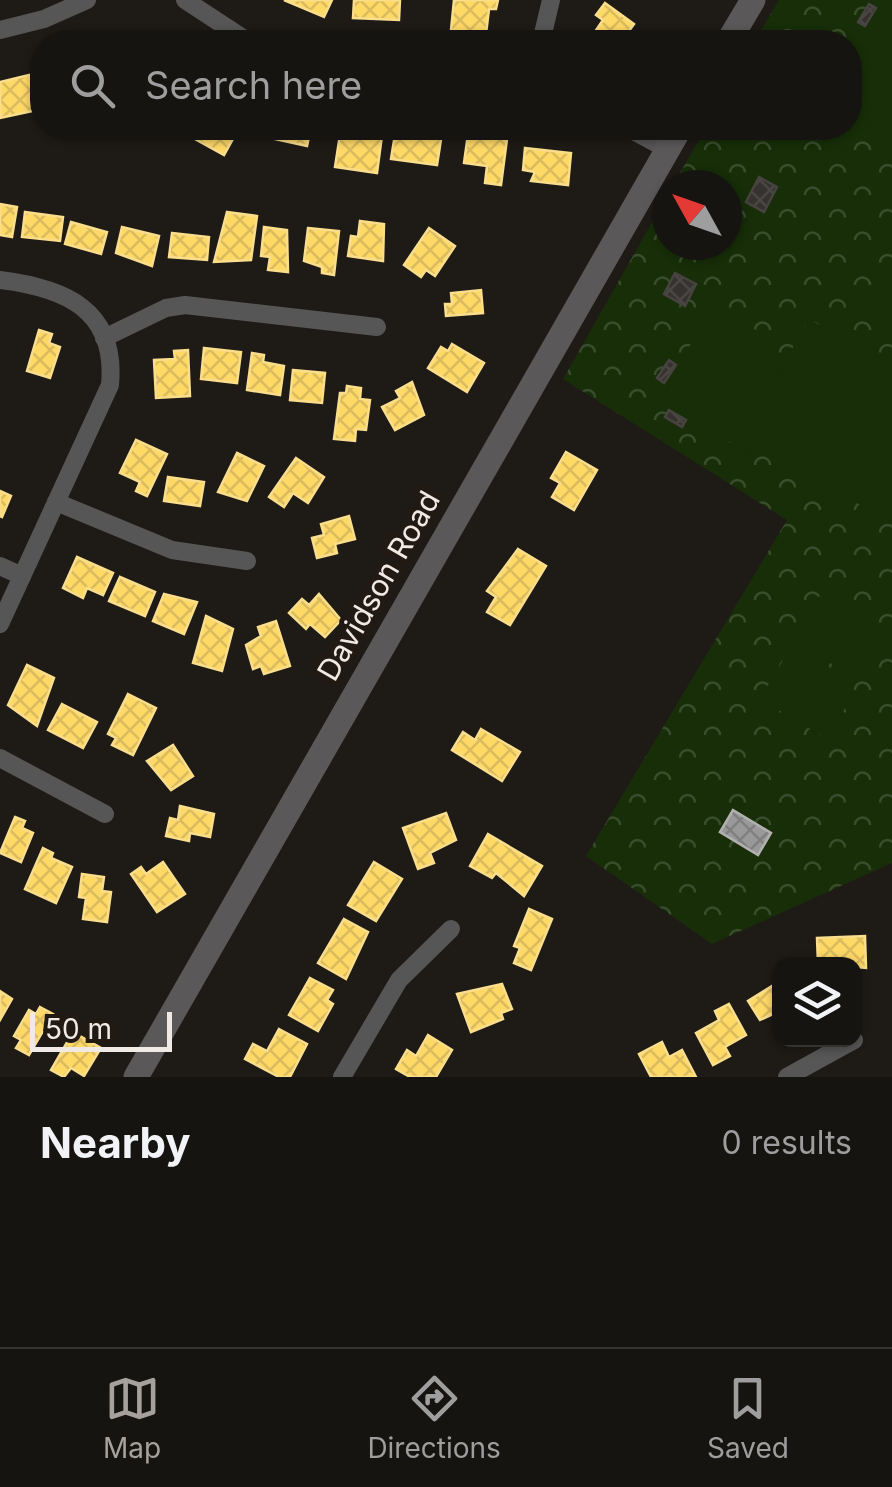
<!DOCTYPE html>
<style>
body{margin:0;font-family:Inter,sans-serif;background:#1f1d19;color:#f1f3f6}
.controls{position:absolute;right:30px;bottom:30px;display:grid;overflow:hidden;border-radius:20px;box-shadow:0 2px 8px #0004}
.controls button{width:90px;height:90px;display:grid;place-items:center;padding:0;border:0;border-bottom:2px solid #353330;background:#161410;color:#f1f3f6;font:50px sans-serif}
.compass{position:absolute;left:652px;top:170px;width:90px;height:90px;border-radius:50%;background:#161410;box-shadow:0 2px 8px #0004;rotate:310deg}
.scale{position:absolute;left:30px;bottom:25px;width:142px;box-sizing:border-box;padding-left:10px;border:5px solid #f0e9e4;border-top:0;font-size:28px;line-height:35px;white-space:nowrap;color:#f0e9e4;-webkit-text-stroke:8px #221912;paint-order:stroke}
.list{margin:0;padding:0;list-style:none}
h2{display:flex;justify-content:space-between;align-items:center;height:130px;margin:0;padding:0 40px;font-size:42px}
h2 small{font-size:32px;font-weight:400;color:#9e9e9f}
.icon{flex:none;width:55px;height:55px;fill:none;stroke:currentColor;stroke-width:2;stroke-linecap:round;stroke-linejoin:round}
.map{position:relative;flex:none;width:892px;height:1077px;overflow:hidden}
.search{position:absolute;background:#161410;box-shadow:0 2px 8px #0004;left:30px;right:30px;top:30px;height:110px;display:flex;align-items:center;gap:25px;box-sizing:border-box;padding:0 35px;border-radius:40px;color:#9e9e9f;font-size:38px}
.sheet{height:270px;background:#161410}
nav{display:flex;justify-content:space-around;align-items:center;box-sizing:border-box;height:140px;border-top:2px solid #353330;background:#161410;font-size:28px;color:#9e9e9f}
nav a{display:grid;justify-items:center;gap:5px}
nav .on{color:#a6a19c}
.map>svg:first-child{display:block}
.park{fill:url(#park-crowns)}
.pitch{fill:#172e08}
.homes{fill:url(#homes-cross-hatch);stroke:#fade8c;stroke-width:2.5}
.industry{fill:url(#industry-cross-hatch);stroke:#b3b1b0;stroke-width:2.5}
.building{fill:url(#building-cross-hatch);stroke:#474340;stroke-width:2.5}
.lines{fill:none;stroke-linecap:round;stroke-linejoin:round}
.street{stroke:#575656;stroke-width:18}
.secondary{stroke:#5a5858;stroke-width:25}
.labels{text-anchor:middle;stroke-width:10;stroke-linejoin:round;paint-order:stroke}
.street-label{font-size:30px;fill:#f0e9e4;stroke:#221912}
</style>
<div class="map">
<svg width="892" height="1077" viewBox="0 0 892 1077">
<defs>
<pattern id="park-crowns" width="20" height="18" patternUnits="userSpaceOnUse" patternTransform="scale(2.5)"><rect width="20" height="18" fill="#172e08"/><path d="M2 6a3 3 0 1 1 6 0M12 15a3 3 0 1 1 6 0" fill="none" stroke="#394c2c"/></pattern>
<pattern id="homes-cross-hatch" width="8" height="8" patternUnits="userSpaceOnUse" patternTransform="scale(2.5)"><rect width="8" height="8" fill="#ffd966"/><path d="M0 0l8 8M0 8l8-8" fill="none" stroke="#dabc5f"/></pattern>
<pattern id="industry-cross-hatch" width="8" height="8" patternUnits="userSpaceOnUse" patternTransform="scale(2.5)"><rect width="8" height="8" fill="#999"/><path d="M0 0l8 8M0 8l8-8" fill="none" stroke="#818080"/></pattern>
<pattern id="building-cross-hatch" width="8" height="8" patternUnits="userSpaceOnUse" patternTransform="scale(2.5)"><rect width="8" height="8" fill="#363230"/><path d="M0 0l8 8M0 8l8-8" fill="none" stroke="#4a4644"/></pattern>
</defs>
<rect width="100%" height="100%" fill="#1e1a16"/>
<!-- park -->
<path class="park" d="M779 0H892V863L712 944 586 856 787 520 563 379 667 196V245H727V185H673L706 128H850V42H754Z"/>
<!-- pitch -->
<g class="pitch">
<path d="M892 5V147L850 126V54L878 9Z"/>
<path d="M892 271V326L868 310Z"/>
<path d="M718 304 766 337 777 375 809 319 892 365V522L753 446 749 453 670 407 662 387Z"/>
<path d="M819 596 886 636 859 680 793 641Z"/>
<path d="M786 655 853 694 827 739 760 699Z"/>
</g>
<!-- homes -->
<g class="homes">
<path d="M284 0H332L324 17Z"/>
<path d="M354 0H400L399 20 353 18Z"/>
<path d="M454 0H498L496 9H489L486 34 451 30Z"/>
<path d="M605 3 634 24 621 42H588L603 20 596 15Z"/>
<path d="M116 37 173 41V42H115Z"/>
<path d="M29 75 37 110 0 118V82Z"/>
<path d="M175 128H239L224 155Z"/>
<path d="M259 128H311L307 146 257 135Z"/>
<path d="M341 128H383L377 173 335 167Z"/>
<path d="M396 128 442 133 437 165 391 159Z"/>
<path d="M468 134 507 139 501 185 485 183 487 166 464 163Z"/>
<path d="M525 148 571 153 568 185 531 181 535 172 523 170Z"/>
<path d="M0 204 17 207 12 237 0 235Z"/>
<path d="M25 212 63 217 60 241 22 237Z"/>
<path d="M227 212 257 216 251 260 214 262Z"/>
<path d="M360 221 384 224 383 261 348 256 351 236 358 237Z"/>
<path d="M71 222 107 232 101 254 65 244Z"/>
<path d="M122 227 159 236 152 266 116 253Z"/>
<path d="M264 227 287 230 288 272 268 270 270 257 261 256Z"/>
<path d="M308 228 339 231 334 275 322 273V267L304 261Z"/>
<path d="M429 228 455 246 435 276 426 270 421 277 404 265Z"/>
<path d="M172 233 209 237 207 260 169 257Z"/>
<path d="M481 290 483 313 446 316 445 304H452L451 293Z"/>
<path d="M39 330 52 334 49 343 60 347 50 378 27 371Z"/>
<path d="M452 344 484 363 467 392 428 368 441 347 448 351Z"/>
<path d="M204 348 241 352 237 383 201 379Z"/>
<path d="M188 350 190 396 156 398 154 360 175 359 174 351Z"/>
<path d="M252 353 264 355 263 362 284 366 280 395 247 390Z"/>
<path d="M293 370 325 373 322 403 290 400Z"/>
<path d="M412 382 424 415 395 430 382 407 400 398 396 391Z"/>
<path d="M347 386 361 388 360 399 370 400 366 430 356 429 355 441 334 439 340 393H346Z"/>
<path d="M136 440 167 454 147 496 136 491 140 482 120 473Z"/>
<path d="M566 452 597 470 574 510 552 497 560 483 551 478Z"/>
<path d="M237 453 264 466 247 501 218 492Z"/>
<path d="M296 458 324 477 308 503 293 493 284 507 269 497Z"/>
<path d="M168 477 204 482 200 506 164 501Z"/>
<path d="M0 491 11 496 2 517 0 516Z"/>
<path d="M349 516 355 539 335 544 337 553 317 558 312 538 324 535 321 524Z"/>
<path d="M518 549 546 566 510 625 487 612 496 597 487 591Z"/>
<path d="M77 557 113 573 103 595 87 588 83 598 63 588Z"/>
<path d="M120 577 155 592 145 616 109 601Z"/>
<path d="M164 594 197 602 184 634 153 621Z"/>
<path d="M319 594 341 620 325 637 310 624 306 629 289 613 302 599 309 605Z"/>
<path d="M206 616 233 629 222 671 193 663Z"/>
<path d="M276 621 290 666 264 674 261 666 253 669 246 645 261 636 258 627Z"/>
<path d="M27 665 54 678 37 726 8 705Z"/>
<path d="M128 694 156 708 133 755 112 745 116 738 108 734Z"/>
<path d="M62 704 97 722 83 748 48 730Z"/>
<path d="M481 729 520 752 502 781 452 750 463 732 475 740Z"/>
<path d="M173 745 193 776 171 790 147 761Z"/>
<path d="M180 806 214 814 210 837 190 833 189 841 166 836 170 818 178 820Z"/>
<path d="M446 813 456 840 430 853 434 863 418 869 403 828Z"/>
<path d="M15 817 25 821 22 828 33 833 21 862 0 853Z"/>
<path d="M488 834 542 866 524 896 496 873 492 878 470 866Z"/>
<path d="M43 848 53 853 51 858 72 867 56 903 25 889Z"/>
<path d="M163 862 185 894 157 912 131 874 141 867 146 874Z"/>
<path d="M374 862 402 879 376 921 348 905Z"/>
<path d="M82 874 104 877 102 891 111 892 107 922 83 919 86 898 79 897Z"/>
<path d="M529 909 552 919 531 970 514 963 520 948 514 946Z"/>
<path d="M344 919 368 932 346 979 318 963Z"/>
<path d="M865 936 866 968 818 964 817 938Z"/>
<path d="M310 978 333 990 327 1000 333 1004 318 1031 289 1015Z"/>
<path d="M780 981V1011L760 1020 748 1001Z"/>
<path d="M502 984 512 1009 501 1013 503 1019 471 1032 457 994Z"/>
<path d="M0 991 12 999 0 1020Z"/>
<path d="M729 1004 746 1035 725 1047 730 1056 713 1065 696 1033 719 1020 715 1011Z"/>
<path d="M40 1007 53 1014 29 1055 16 1048 21 1040 14 1036 29 1010 36 1014Z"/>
<path d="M279 1029 307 1044 290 1077H279L245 1059 253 1044 267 1051Z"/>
<path d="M73 1032 101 1048 84 1076 71 1068 64 1077 51 1070Z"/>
<path d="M428 1035 452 1050 436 1077H410L396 1069 407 1050 416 1056Z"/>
<path d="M662 1042 669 1057 682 1050 696 1077H651L639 1054Z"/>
</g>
<!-- industry -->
<path class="industry" d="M733 810 771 833 758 855 720 832Z"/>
<!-- building -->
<g class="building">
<path d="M869 4 876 8 865 26 858 22Z"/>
<path d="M759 177 777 187 764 212 746 202Z"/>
<path d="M675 273 696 284 685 306 664 294Z"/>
<path d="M669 360 676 365 664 383 657 378Z"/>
<path d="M669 410 686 420 682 427 665 417Z"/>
</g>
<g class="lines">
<!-- street -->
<g class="street">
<path d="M185 0 249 42"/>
<path d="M0 30 44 19 87 0"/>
<path d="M541 42 551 0"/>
<path d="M628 128 667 149"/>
<path d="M0 280C64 288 117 309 110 385L0 624"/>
<path d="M104 338 166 308 185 305 377 327"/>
<path d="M56 502 172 550 247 561"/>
<path d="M0 566 22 576"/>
<path d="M0 758 105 814"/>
<path d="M342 1077 399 980 451 929"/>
<path d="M787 1077 854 1040"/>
</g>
<!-- secondary -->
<g class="secondary">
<path d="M728 42 753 0"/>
<path d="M136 1077 680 128"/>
</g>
</g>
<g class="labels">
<!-- street labels -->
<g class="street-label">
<text transform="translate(379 586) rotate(-60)" y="10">Davidson Road</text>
</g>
</g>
</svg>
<div class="controls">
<button><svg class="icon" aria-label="layers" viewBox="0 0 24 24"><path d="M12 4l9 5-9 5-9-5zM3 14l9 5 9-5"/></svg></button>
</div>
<svg class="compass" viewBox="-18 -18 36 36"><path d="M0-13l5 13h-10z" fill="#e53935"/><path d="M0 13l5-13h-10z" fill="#9e9e9f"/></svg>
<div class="scale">50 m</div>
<div class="search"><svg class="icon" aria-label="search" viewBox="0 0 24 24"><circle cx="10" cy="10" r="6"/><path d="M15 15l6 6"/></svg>Search here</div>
</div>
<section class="sheet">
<h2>Nearby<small>0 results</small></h2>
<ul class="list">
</ul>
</section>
<nav>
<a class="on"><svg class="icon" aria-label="map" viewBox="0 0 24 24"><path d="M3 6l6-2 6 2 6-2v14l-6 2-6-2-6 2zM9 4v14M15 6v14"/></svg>Map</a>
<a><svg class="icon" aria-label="directions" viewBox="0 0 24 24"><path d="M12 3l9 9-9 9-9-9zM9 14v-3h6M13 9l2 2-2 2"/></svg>Directions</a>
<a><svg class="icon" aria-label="saved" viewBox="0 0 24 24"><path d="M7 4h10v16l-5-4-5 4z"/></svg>Saved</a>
</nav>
